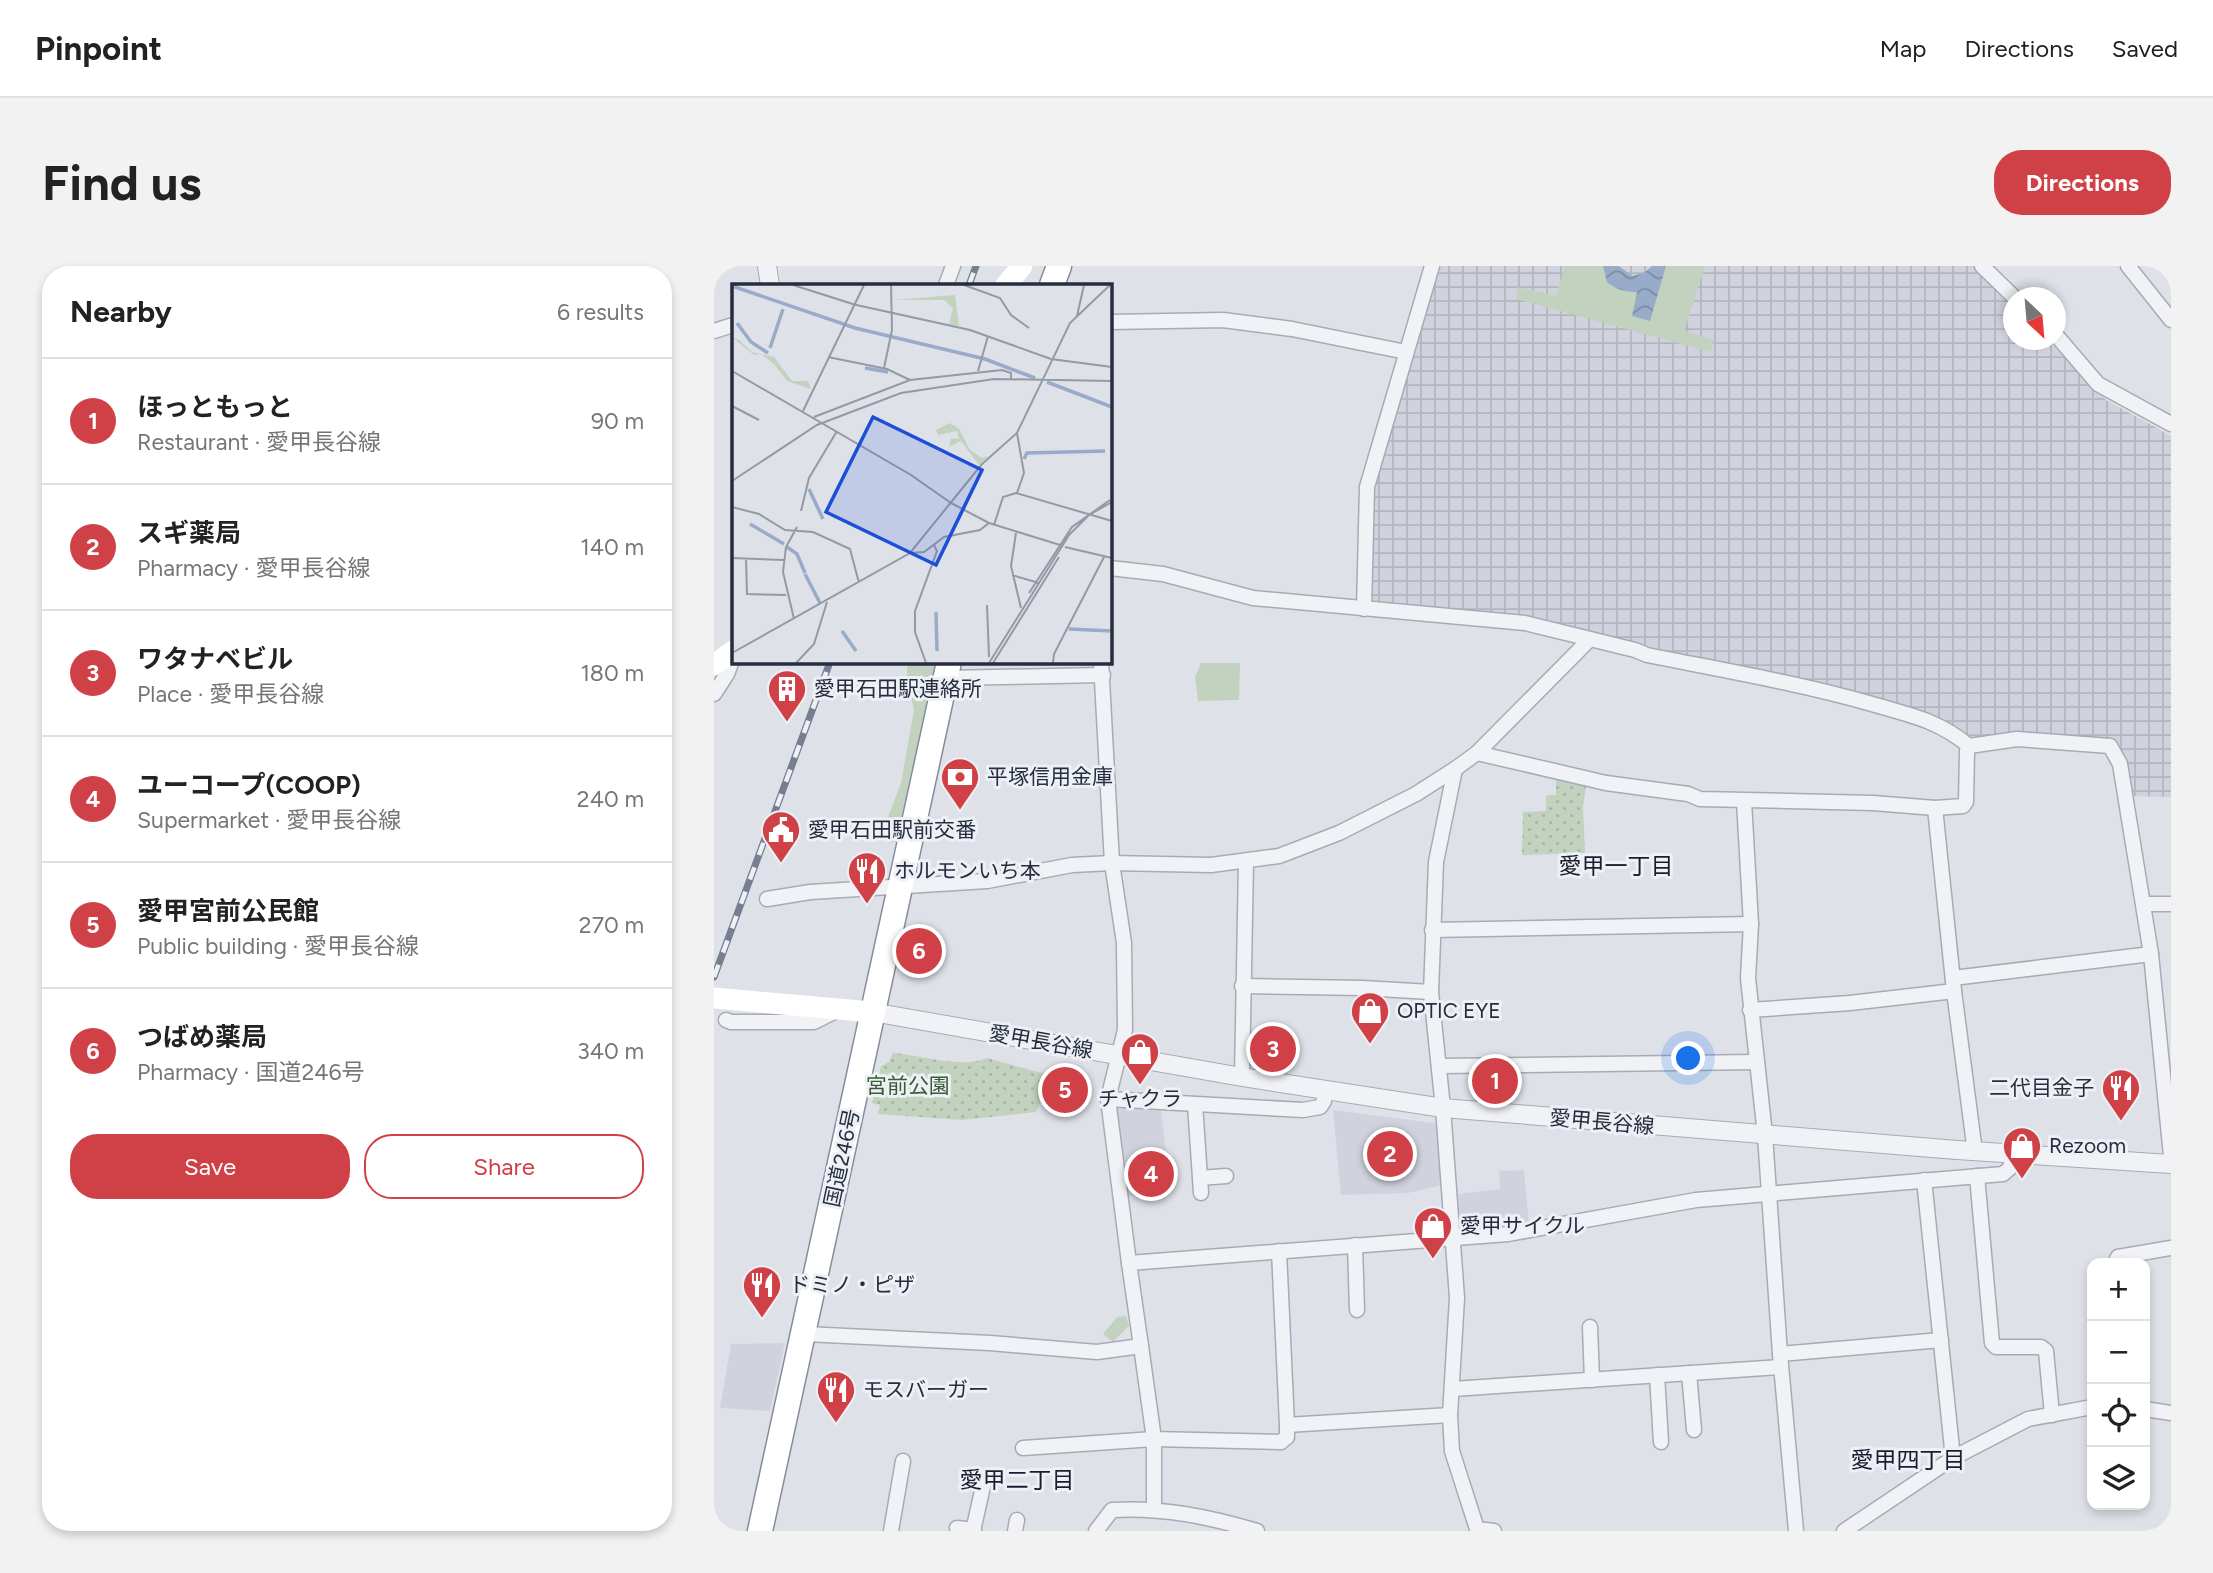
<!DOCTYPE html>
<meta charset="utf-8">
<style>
body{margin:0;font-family:Figtree,"Noto Sans JP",sans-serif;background:#f2f2f2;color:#222}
.controls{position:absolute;right:21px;bottom:21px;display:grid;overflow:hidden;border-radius:14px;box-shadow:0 4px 10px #0003}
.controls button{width:63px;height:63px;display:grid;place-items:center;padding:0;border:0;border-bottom:2px solid #e0e0e0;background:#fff;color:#222;font:35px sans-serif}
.compass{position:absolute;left:1289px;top:21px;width:63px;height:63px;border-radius:50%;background:#fff;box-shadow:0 4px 10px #0003;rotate:154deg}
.you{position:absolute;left:975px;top:793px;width:24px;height:24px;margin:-18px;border:5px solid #fff;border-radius:50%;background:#1a73e8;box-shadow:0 0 0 10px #1a73e833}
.badge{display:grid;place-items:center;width:46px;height:46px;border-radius:50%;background:#d04047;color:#fff;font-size:23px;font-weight:700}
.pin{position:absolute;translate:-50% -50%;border:4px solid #fff;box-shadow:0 2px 7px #0006}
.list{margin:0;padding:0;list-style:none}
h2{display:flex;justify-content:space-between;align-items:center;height:91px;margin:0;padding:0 28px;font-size:30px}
h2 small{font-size:23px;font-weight:400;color:#767676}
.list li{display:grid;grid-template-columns:46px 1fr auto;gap:21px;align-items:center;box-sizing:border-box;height:126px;padding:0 28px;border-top:2px solid #e0e0e0}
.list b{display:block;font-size:26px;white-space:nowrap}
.list p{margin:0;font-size:23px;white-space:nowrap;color:#767676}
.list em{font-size:23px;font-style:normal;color:#767676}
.actions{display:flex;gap:14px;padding:21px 28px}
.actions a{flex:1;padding:16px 0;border:2px solid #d04047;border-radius:28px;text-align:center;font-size:24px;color:#d04047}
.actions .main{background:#d04047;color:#fff}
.icon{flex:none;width:38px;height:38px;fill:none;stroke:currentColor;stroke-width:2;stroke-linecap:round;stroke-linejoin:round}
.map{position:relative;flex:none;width:1457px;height:1265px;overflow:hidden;border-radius:28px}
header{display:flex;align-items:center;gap:42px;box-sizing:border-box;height:98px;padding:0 35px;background:#fff;border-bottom:2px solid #e0e0e0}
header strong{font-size:33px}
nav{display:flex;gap:38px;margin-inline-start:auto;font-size:24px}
.intro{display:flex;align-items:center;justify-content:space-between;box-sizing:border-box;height:168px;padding:0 42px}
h1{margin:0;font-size:49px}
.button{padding:18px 32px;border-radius:28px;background:#d04047;color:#fff;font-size:24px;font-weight:700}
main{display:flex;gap:42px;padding:0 42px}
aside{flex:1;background:#fff;border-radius:28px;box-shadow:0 4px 10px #0003}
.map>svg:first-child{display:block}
.built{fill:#d0d3dd}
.industrial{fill:url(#industrial-grid)}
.green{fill:#c2d2bf}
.park{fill:url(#park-dots)}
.water{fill:url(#water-waves)}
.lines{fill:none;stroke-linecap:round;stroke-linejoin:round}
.minor-casing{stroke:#a7abb5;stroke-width:17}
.tertiary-casing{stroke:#a7abb5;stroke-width:20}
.trunk-casing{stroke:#858c9f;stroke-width:27}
.minor{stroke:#f1f2f6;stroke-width:14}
.tertiary{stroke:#f1f2f6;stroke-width:18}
.secondary{stroke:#fff;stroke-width:21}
.trunk{stroke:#fff;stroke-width:24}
.rail-casing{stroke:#777e92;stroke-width:7}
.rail{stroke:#edf0f5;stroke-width:4.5;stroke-dasharray:13;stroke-linecap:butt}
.labels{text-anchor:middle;stroke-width:6;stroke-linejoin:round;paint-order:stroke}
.poi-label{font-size:21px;fill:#272d3f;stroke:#edf0f5;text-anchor:start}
.street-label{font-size:21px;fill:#272d3f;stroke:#edf0f5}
.park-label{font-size:21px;fill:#375b34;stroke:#edf0f5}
.neighbourhood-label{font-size:23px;fill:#191e2f;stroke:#edf0f5}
.inset-river{fill:none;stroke:#98abc9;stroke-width:3.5}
.inset-road{fill:none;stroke:#9599a4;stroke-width:2}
.view{fill:#1d4ed8;fill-opacity:0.15;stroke:#1d4ed8;stroke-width:3.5}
.inset-edge{fill:none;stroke:#272d3f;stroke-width:3.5}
</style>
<header>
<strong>Pinpoint</strong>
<nav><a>Map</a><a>Directions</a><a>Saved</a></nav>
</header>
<div class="intro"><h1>Find us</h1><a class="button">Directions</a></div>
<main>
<aside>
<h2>Nearby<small>6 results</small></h2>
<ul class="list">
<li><span class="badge">1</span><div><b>ほっともっと</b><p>Restaurant · 愛甲長谷線</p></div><em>90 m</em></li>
<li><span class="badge">2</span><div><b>スギ薬局</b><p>Pharmacy · 愛甲長谷線</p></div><em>140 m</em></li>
<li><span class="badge">3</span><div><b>ワタナベビル</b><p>Place · 愛甲長谷線</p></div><em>180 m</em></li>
<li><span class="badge">4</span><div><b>ユーコープ(COOP)</b><p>Supermarket · 愛甲長谷線</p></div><em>240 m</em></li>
<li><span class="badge">5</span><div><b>愛甲宮前公民館</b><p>Public building · 愛甲長谷線</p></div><em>270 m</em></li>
<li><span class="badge">6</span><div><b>つばめ薬局</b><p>Pharmacy · 国道246号</p></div><em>340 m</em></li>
</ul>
<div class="actions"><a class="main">Save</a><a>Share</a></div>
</aside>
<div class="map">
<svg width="1457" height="1265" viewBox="0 0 1457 1265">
<defs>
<pattern id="industrial-grid" width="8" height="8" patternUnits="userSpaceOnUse" patternTransform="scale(1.75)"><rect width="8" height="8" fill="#d0d3dd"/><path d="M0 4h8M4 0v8" fill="none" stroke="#b3b5bf"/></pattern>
<pattern id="park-dots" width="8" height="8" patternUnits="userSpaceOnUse" patternTransform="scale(1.75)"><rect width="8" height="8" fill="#c2d2bf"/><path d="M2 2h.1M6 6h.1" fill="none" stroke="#a7b5a5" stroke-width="1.8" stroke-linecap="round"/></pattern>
<pattern id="water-waves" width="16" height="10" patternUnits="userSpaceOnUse" patternTransform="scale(1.75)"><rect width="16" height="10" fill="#98abc9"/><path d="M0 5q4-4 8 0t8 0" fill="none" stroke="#7c8ca5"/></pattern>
</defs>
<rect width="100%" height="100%" fill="#dee1e8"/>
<!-- built -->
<g class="built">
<path d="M407 837 446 839 457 924 414 930 402 843Z"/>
<path d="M619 844 726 858 732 918 694 927 627 929Z"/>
<path d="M810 904 815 959 756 965 746 961 744 928 786 923 785 905Z"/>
<path d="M71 1077 56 1145 6 1142 17 1078Z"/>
</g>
<!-- industrial -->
<path class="industrial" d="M724 0H1265L1299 38 1300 74H1334L1392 134 1457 170V531L1416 530 1397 478 1262 476 1240 460 1102 417 937 384 656 335 659 224Z"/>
<!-- green -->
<g class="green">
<path d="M851 0H905L918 10 930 7 938 0H991L970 65 1000 74 997 86 802 33 804 21 842 30Z"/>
<path d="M193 396H224L184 575 176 577 171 573 169 564 187 517 200 444 193 412Z"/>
<path d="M487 397H526L525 434 484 435 481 411Z"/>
<path d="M412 1050 415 1060 399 1076 389 1068 403 1051Z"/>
</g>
<!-- park -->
<g class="park">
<path d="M842 513 872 520 869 541 871 587 808 589 809 546 832 545V530L842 529Z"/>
<path d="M179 787C206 789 248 803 273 792L335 809 328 833 322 846 248 854 164 848 166 839 158 837 167 800 175 796Z"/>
</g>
<!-- water -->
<path class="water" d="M889 0H905L918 10 930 7 938 0H952L936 55 918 50 923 26C911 26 903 24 893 16Z"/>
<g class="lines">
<!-- minor casing -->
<g class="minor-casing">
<g id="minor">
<path d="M1268 0 1301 32"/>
<path d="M1414 0 1457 54"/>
<path d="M232 19 239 0"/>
<path d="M396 56 509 54 578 63 692 86"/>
<path d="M0 65 19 59"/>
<path d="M1342 69 1384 118 1457 158"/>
<path d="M396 302 449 308 539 332 811 357 921 384 933 389C1008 404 1084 417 1158 438 1195 449 1224 454 1255 480L1303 473 1396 480 1406 498 1437 688 1457 890"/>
<path d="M650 343 653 221 718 0"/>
<path d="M387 396 398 597 410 677 411 764 394 833 415 997"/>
<path d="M232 412 389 409"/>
<path d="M0 428 13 408 19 392"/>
<path d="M763 487 892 517 974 528 986 533 1159 537 1221 542 1249 540 1252 536 1253 485 1255 480"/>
<path d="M741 503 722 596 717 726 729 842 743 1032 736 1149 738 1185 763 1263 780 1265"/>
<path d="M1030 535 1037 658 1034 712 1051 869 1066 1088 1082 1265"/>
<path d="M1221 542 1240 725 1261 886"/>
<path d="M53 633 96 626 273 615 358 599 398 597 497 599 565 590 625 567 702 528 741 503 763 487 876 373"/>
<path d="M1431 638H1457"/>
<path d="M718 664 1037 658"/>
<path d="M1239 712 1437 688"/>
<path d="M528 720 648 722 717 726"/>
<path d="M1036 744 1136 737 1240 725"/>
<path d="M12 754 17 756H100L124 744"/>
<path d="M725 800 1043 796"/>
<path d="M528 811 532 596"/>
<path d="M394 833 589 844 606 841 610 835 612 824"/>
<path d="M481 838 487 927"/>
<path d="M1263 910 1278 1077 1282 1081H1327L1332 1085 1338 1149"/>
<path d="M486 912 512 910"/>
<path d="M1210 914 1239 1192"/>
<path d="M641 979 643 1044"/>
<path d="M1401 997 1404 991 1457 982"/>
<path d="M876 1061 878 1114"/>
<path d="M91 1068 276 1077 383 1086 427 1080 415 997 794 968 982 934 1289 908 1296 902 1300 888"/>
<path d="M427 1080 440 1173 567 1176 573 1171V1159L565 985"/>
<path d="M1066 1088 1227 1074"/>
<path d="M975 1107 980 1164"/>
<path d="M943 1109 947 1176"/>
<path d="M739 1123 1067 1101"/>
<path d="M1431 1143 1457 1147"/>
<path d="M573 1159 736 1149"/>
<path d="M309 1182 440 1173V1243"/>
<path d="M243 1262 260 1264"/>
<path d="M177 1265 189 1195"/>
<path d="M259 1265 270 1216"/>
<path d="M301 1265 303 1254"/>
<path d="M382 1265 398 1244C448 1241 496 1251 543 1265"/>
<path d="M1130 1265 1239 1192 1314 1153 1378 1141"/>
</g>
</g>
<!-- tertiary casing -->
<g class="tertiary-casing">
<g id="tertiary">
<path d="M53 0 56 19"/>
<path d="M158 746 528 811 729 842 1243 884 1457 898"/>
</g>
</g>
<!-- trunk casing -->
<g class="trunk-casing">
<g id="trunk">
<path d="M338 19 345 0"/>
<path d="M46 1265 235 396"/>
</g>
</g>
<!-- minor -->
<use href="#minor" class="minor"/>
<!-- tertiary -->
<use href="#tertiary" class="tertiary"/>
<!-- secondary -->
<g class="secondary">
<path d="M292 19 308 0"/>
<path d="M0 399 19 385"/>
<path d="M0 732 158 746"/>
</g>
<!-- trunk -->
<use href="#trunk" class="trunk"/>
<!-- rail casing -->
<g class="rail-casing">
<g id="rail">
<path d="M255 19 262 0"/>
<path d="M0 711 116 396"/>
</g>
</g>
<!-- rail -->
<use href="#rail" class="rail"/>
</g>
<!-- icons -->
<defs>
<g id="building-pin" transform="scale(2.0125)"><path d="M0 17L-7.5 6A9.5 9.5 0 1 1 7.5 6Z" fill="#d04047" stroke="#edf0f5"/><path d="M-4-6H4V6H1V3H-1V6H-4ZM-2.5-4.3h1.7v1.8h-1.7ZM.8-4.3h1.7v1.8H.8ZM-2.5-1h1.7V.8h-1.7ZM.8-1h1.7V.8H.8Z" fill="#fff"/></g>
<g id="bank-pin" transform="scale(2.0125)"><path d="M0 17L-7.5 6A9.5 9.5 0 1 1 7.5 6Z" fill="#d04047" stroke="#edf0f5"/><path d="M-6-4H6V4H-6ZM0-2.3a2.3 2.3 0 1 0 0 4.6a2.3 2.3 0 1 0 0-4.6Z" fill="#fff"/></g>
<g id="civic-pin" transform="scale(2.0125)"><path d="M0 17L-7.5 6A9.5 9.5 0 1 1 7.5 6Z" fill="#d04047" stroke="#edf0f5"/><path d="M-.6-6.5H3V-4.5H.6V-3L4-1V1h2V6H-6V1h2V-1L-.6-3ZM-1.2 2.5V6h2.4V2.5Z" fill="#fff"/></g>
<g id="restaurant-pin" transform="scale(2.0125)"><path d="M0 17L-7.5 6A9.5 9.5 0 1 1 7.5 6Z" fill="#d04047" stroke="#edf0f5"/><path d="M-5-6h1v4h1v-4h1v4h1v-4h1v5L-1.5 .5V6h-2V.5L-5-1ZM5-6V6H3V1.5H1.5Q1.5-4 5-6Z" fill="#fff"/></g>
<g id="shop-pin" transform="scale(2.0125)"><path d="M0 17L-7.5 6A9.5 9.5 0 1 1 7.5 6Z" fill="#d04047" stroke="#edf0f5"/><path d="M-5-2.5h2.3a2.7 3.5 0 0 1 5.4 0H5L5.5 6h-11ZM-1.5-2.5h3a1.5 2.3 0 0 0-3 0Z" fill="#fff"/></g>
</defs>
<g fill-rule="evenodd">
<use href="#building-pin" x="73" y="423"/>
<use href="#bank-pin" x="246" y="511"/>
<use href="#civic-pin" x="67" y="564"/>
<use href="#restaurant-pin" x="153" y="605"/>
<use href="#shop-pin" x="656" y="745"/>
<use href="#shop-pin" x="426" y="786"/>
<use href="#restaurant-pin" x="1407" y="822"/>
<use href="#shop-pin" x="1308" y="880"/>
<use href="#shop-pin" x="719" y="960"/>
<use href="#restaurant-pin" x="48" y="1019"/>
<use href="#restaurant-pin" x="122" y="1124"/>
</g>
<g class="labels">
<!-- poi labels -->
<g class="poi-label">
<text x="100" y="430">愛甲石田駅連絡所</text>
<text x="273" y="518">平塚信用金庫</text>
<text x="94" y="571">愛甲石田駅前交番</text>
<text x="180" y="612">ホルモンいち本</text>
<text x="683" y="752">OPTIC EYE</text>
<text x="1380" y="829" text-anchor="end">二代目金子</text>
<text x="426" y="840" text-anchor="middle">チャクラ</text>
<text x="1335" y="887">Rezoom</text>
<text x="746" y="967">愛甲サイクル</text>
<text x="75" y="1026">ドミノ・ピザ</text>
<text x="149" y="1131">モスバーガー</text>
</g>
<!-- street labels -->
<g class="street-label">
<text transform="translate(327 776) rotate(10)" y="7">愛甲長谷線</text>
<text transform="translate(888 856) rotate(5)" y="7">愛甲長谷線</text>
<text transform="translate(128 892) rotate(-78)" y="7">国道246号</text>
</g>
<!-- park labels -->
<g class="park-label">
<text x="194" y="827">宮前公園</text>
</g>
<!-- neighbourhood labels -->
<g class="neighbourhood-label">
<text x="902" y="608">愛甲一丁目</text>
<text x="1194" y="1202">愛甲四丁目</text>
<text x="303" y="1222">愛甲二丁目</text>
</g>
</g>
<!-- overview -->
<g transform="translate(18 18)">
<rect width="380" height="380" fill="#dee1e8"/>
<path d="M0 53 7 56 20 68 42 73 60 97H76L79 105 55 97 42 80 29 70 22 71ZM218 139 227 145 238 166 250 174 256 172 247 181 229 157 217 163 219 154 227 155 225 147 206 151 204 146Z" fill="#c2d2bf"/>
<path d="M223 11 227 42 217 40 221 24 212 16H161Z" fill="#c2d2bf"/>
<path class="inset-river" d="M0 2 123 44 253 75 303 94M5 39 19 58 36 69M38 64 51 25M133 84 156 88M315 98 380 123M292 175 295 169 373 167M77 205 91 235M18 240 52 260M55 263 65 270 73 289M73 290 88 319M204 328 205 367M337 345 380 347M110 347 124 367"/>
<path class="inset-road" d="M61 1 124 21M232 1 268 14 279 31 297 44M120 20 238 46 319 75M345 32 352 1M96 73 155 85 178 96M319 75 380 83M152 84 160 46 159 1M0 87 179 191 219 219M246 87 256 52M0 122 27 136M71 127 132 1M82 133 178 96 270 86 279 89V95M285 149 292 189 285 209M0 197 85 141 169 109 262 95 380 97M219 219 257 239 328 261M0 223 27 230 53 246 81 248 118 265 127 299M69 227 77 194 105 147M262 241 271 213 284 209 380 237M284 249 279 282 289 324M333 263 380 274M178 269 192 268 212 253 248 246 257 239M0 274 52 276M14 274 15 310 54 311M280 291 307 299M297 309 340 243 378 216M255 321 257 373M62 335 51 288 54 263 65 243M0 369 178 269 250 180 285 149 338 39 378 1M64 379 82 360 95 318M194 379 183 348V327L205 267 202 261M257 379 337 251 357 231 380 218M261 379 327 273M321 379 322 370 372 273"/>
<path class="view" d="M141 133 250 186 204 281 94 228Z"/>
<rect width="380" height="380" class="inset-edge"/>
</g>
</svg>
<div class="controls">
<button>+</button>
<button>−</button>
<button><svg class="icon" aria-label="locate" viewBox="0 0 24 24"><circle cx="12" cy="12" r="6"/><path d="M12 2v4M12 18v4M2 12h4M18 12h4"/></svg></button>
<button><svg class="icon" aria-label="layers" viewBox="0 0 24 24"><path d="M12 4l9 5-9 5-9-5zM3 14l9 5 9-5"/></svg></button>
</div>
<svg class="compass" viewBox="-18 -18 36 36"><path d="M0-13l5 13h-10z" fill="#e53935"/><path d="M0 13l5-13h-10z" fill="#767676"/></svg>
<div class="you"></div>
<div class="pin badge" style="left:781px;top:815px">1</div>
<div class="pin badge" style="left:676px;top:888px">2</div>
<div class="pin badge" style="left:559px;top:783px">3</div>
<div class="pin badge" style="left:437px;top:908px">4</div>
<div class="pin badge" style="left:351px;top:824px">5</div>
<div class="pin badge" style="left:205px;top:685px">6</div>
</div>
</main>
